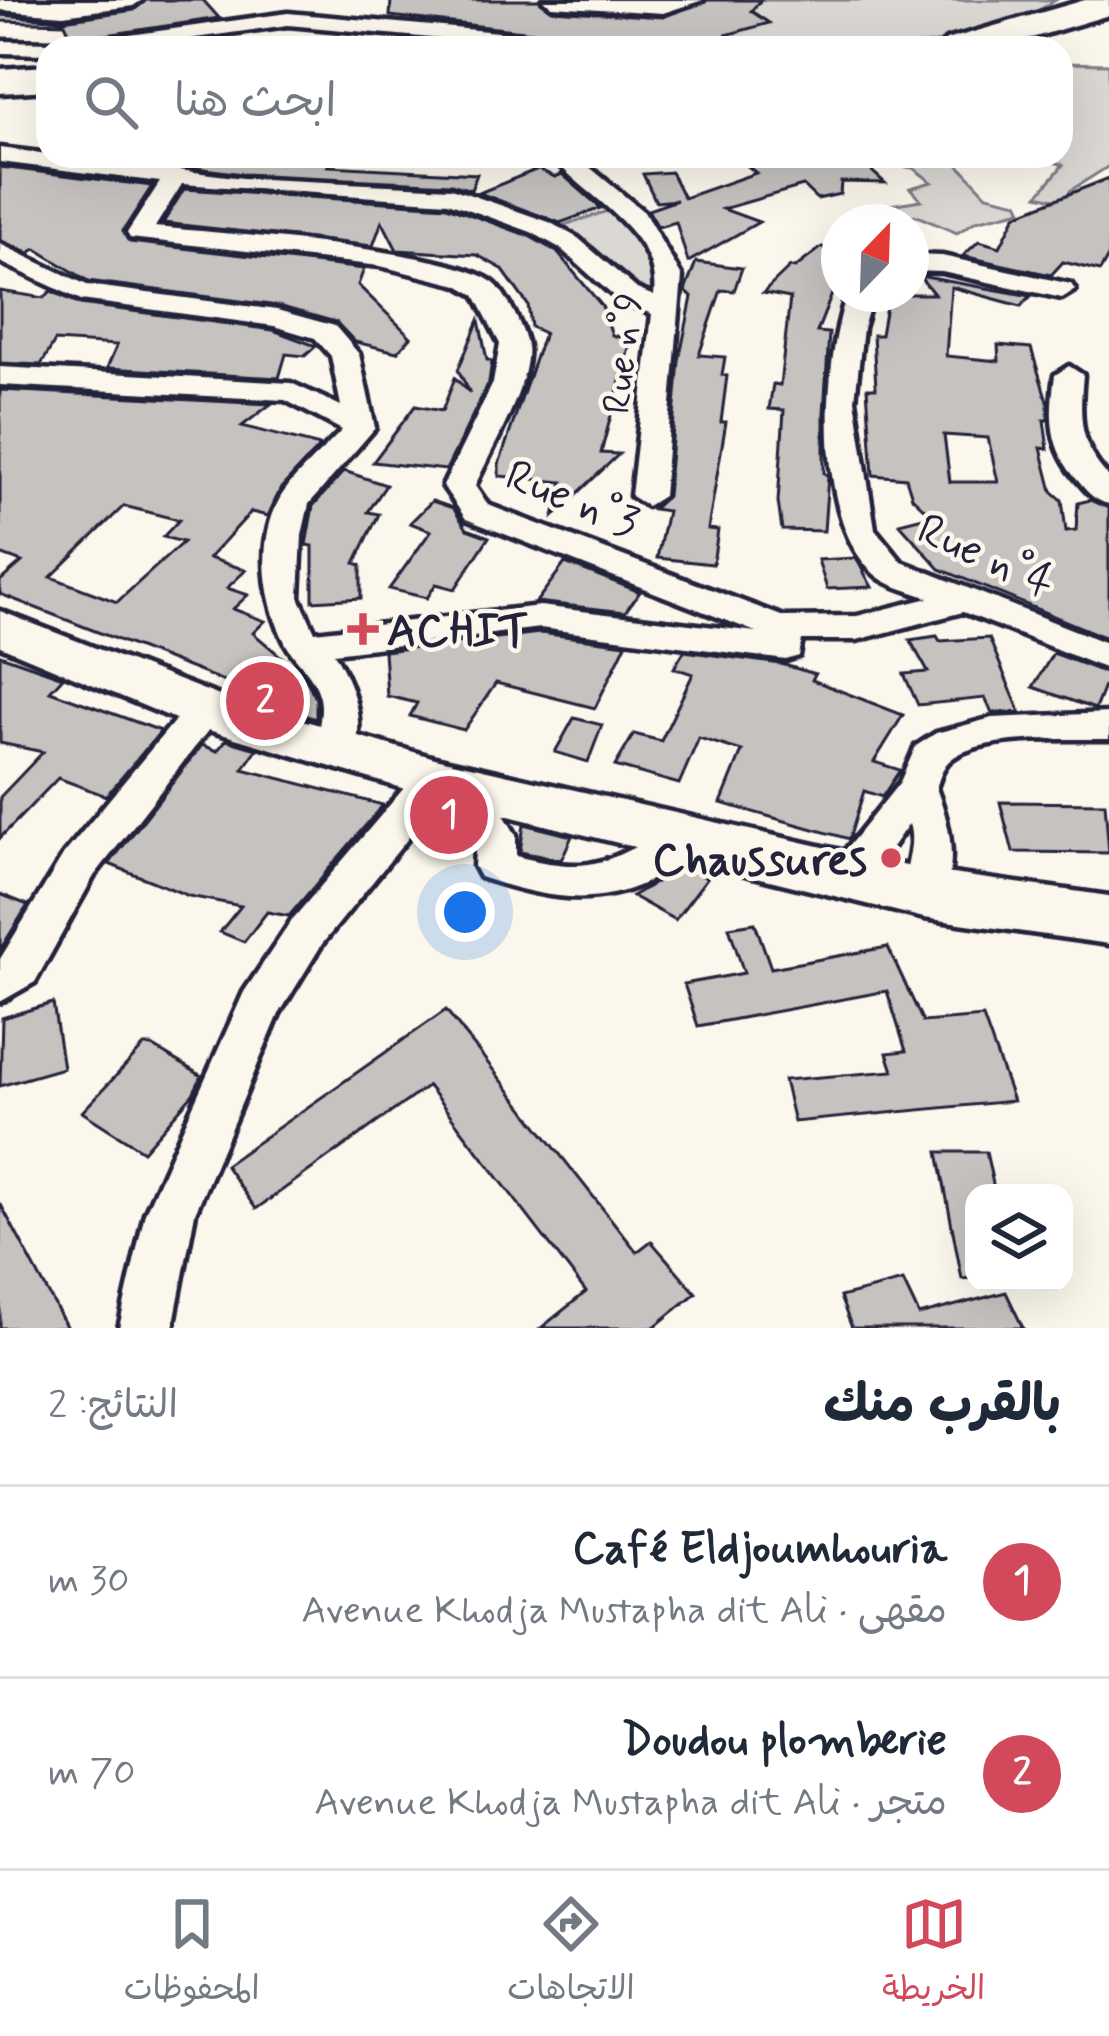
<!DOCTYPE html>
<html lang="ar">
<meta charset="utf-8">
<style>
body{margin:0;font-family:Mynerve,"Playpen Sans Arabic",sans-serif;background:#f6f6f7;color:#1f2937;direction:rtl}
.controls{position:absolute;right:36px;bottom:36px;display:grid;overflow:hidden;border-radius:24px;box-shadow:0 12px 48px #0002}
.controls button{width:108px;height:108px;display:grid;place-items:center;padding:0;border:0;border-bottom:3px solid #e0e1e3;background:#fff;color:#1f2937;font:60px sans-serif}
.compass{position:absolute;left:821px;top:204px;width:108px;height:108px;border-radius:50%;background:#fff;box-shadow:0 12px 48px #0002;rotate:23deg}
.you{position:absolute;left:465px;top:912px;width:42px;height:42px;margin:-30px;border:9px solid #fff;border-radius:50%;background:#1a73e8;box-shadow:0 0 0 18px #1a73e833}
.badge{display:grid;place-items:center;width:78px;height:78px;border-radius:50%;background:#d1495b;color:#fff;font-size:39px;font-weight:700}
.pin{position:absolute;translate:-50% -50%;border:6px solid #fff;box-shadow:0 3px 12px #0006}
.list{margin:0;padding:0;list-style:none}
h2{display:flex;justify-content:space-between;align-items:center;height:156px;margin:0;padding:0 48px;font-size:51px}
h2 small{font-size:39px;font-weight:400;color:#747a83}
.list li{display:grid;grid-template-columns:78px 1fr auto;gap:36px;align-items:center;box-sizing:border-box;height:192px;padding:0 48px;border-top:3px solid #e0e1e3}
.list b{display:block;font-size:45px;white-space:nowrap}
.list p{margin:0;font-size:39px;white-space:nowrap;color:#747a83}
.list em{font-size:39px;font-style:normal;color:#747a83}
.icon{flex:none;width:66px;height:66px;fill:none;stroke:currentColor;stroke-width:2;stroke-linecap:round;stroke-linejoin:round}
.map{position:relative;flex:none;width:1109px;height:1328px;overflow:hidden;direction:ltr}
.search{position:absolute;background:#fff;box-shadow:0 12px 48px #0002;left:36px;right:36px;top:36px;height:132px;display:flex;align-items:center;gap:30px;box-sizing:border-box;padding:0 42px;border-radius:36px;color:#747a83;font-size:45px}
.sheet{height:540px;background:#fff}
nav{display:flex;justify-content:space-around;align-items:center;box-sizing:border-box;height:168px;border-top:3px solid #e0e1e3;background:#fff;font-size:33px;color:#747a83}
nav a{display:grid;justify-items:center;gap:6px}
nav .on{color:#d1495b}
.map>svg:first-child{display:block}
.green{fill:#dbd8d3;stroke:#7e7d87;stroke-width:3}
.building{fill:#c6c2c0;stroke:#22223b;stroke-width:3;fill-rule:evenodd}
.lines{fill:none;stroke-linecap:round;stroke-linejoin:round}
.street-casing{stroke:#22223b;stroke-width:9}
.secondary-casing{stroke:#22223b;stroke-width:9}
.highway-casing{stroke:#22223b;stroke-width:9}
.street{fill:#fbf7ec;fill-rule:evenodd}
.secondary{fill:#fbf7ec;fill-rule:evenodd}
.highway{fill:#fbf7ec;fill-rule:evenodd}
.poi-dot{fill:#d1495b;stroke:#fbf7ec;stroke-width:4.5}
.labels{text-anchor:middle;stroke-width:9;stroke-linejoin:round;paint-order:stroke}
.far-street-label{font-size:39px;fill:#22223b;stroke:#fbf7ec}
.street-label{font-size:45px;fill:#22223b;stroke:#fbf7ec}
.poi-label{font-size:45px;font-weight:bold;fill:#22223b;stroke:#fbf7ec;text-anchor:start}
</style>
<div class="map">
<svg width="1109" height="1328" viewBox="0 0 1109 1328">
<rect width="100%" height="100%" fill="#fbf7ec"/>
<filter id="ink" filterUnits="userSpaceOnUse"><feTurbulence type="fractalNoise" baseFrequency=".00833" numOctaves="2"/><feDisplacementMap in="SourceGraphic" scale="24" xChannelSelector="R" yChannelSelector="G"/><feConvolveMatrix kernelMatrix="1 2 1 2 8 2 1 2 1" color-interpolation-filters="sRGB"/></filter>
<g filter="url(#ink)">
<!-- green -->
<g class="green">
<path d="M728 0H1056C951 67 812 48 694 48Z"/>
<path d="M1061 63 1109 64V166L1071 190 1063 201 1038 195 1063 165 1038 156H1061Z"/>
<path d="M870 156H950L987 195 1018 202 1022 210 976 221 957 233 917 216 894 215 890 205 921 200 910 188 932 182 913 168 900 166 899 161H871Z"/>
<path d="M623 206 652 265 660 296 646 298 561 226Z"/>
</g>
<!-- building -->
<g class="building">
<path d="M146 0H203L219 18 73 40 65 23 0 21V15L63 20 134 10Z"/>
<path d="M391 0H539L552 10 663 17 707 0H761L751 11 769 23 726 35 719 48H674L390 16Z"/>
<path d="M163 156H302L333 159 328 166 477 174 471 190 451 184 243 174 156 163Z"/>
<path d="M736 156H855L885 183 841 182 840 194 817 199 803 186 723 209 759 222 688 262 676 222 658 227 648 210 677 200 656 202 643 174 671 172 684 198 756 173Z"/>
<path d="M0 167 152 186 123 231 130 242 364 269 358 285 411 337 397 352 355 342 336 322 278 306 88 281 36 249 29 253 0 240Z"/>
<path d="M538 169 555 177 562 174 601 208 560 223 479 193Z"/>
<path d="M1109 178V255L1100 271 1063 262 1051 275 963 256 979 241 1000 247 1016 215Z"/>
<path d="M184 189 447 206 529 236 557 252 602 306 612 335 631 340 601 453 619 454 554 516 563 482 499 476V464L544 333 531 327 528 305 502 269 477 255 397 250 382 221 373 246 163 223Z"/>
<path d="M822 247 836 252 832 294 817 332 829 333 824 413V473L828 476 824 531 782 530 778 502 784 410 769 409 773 384 780 385 790 298 763 293 790 267 795 268Z"/>
<path d="M696 262 742 268 734 291 721 290 699 355 725 357 722 375 727 376 721 422H726L708 529 718 530 713 564 657 558 667 511 653 509 667 496 679 361 692 297 685 291Z"/>
<path d="M919 276 1031 296 1021 306 951 287 946 356 999 361 998 345 1031 348 1048 404V420H1044L1048 449 1041 448 1052 491 1062 500 1066 531 1076 530 1078 503 1090 500 1109 508V639L940 569 899 523 931 515 912 497 906 478 873 475 867 388H876L873 335H881L888 294H934ZM944 435 988 438 998 482H950Z"/>
<path d="M0 291 44 298 51 291 80 304 273 330 316 346 305 356 286 354 279 378 107 368 117 345 55 341 41 365 0 363Z"/>
<path d="M479 320 487 360 492 361 489 382 446 470 373 462 415 406 442 411 455 378 470 393 458 370Z"/>
<path d="M0 390 271 404 242 426 320 446 281 488 268 516 251 512 209 558 246 570 227 588 248 595 233 609 265 621 253 633 306 678 316 699V719L244 697 249 691 0 594V581L22 562 0 554ZM124 506 179 520 163 537 183 542 117 602 51 577Z"/>
<path d="M344 471 386 485 368 512 379 514 355 563 361 565V598L313 601V546L306 545 313 506Z"/>
<path d="M432 501 453 508 467 529 489 537 455 589 436 584 427 598 389 589 431 531 410 523Z"/>
<path d="M856 558 872 587 827 589 818 560Z"/>
<path d="M565 563 587 571 640 592 625 612 536 602Z"/>
<path d="M540 633 626 644 595 708 496 683 464 730 410 716 417 703 387 696 384 651Z"/>
<path d="M937 636 940 641 989 638 1020 712 992 713 985 698 918 705 904 674 928 672 910 640Z"/>
<path d="M684 651 781 664 815 674 812 680 903 715 874 762 900 770 882 797 864 791 849 839 721 803 742 751 699 738 679 784 615 766 634 734 661 741 693 674 674 668Z"/>
<path d="M1053 653 1109 674 1095 709 1033 687Z"/>
<path d="M0 655 63 677 50 691 161 731 106 796 58 778 0 838V797L43 752 0 743Z"/>
<path d="M574 718 602 725 588 762 555 752Z"/>
<path d="M226 740 257 749 243 769 383 805 289 916 267 912 244 942 220 932 241 906 189 896 109 864 202 745 217 751Z"/>
<path d="M1000 802 1105 803 1109 853 1013 852Z"/>
<path d="M524 824 572 836 561 860 520 852Z"/>
<path d="M684 866 707 878 675 920 632 896Z"/>
<path d="M0 894 28 905 0 950Z"/>
<path d="M755 923 771 968 888 947 923 1022 983 1017 1013 1101 794 1122 784 1080 893 1071 887 1053 906 1051 887 991 698 1026 684 984 744 973 729 927Z"/>
<path d="M53 1003 63 1068 0 1086 2 1018Z"/>
<path d="M446 1010 637 1252 651 1241 696 1293 653 1328H541L586 1292 428 1086 256 1209 225 1165Z"/>
<path d="M144 1046H152L202 1076 193 1094 143 1151 82 1112Z"/>
<path d="M938 1152H986L995 1193H974V1278L962 1279Z"/>
<path d="M0 1203 67 1328H0Z"/>
<path d="M903 1281 919 1315 1006 1292 1023 1328H852L840 1297Z"/>
</g>
<g class="lines">
<!-- street casing -->
<g class="street-casing">
<g id="street">
<path d="M0 0H142L133 6 63 15 0 10Z"/>
<path d="M543 0H703L663 13 552 6Z"/>
<path d="M288 13 607 42 617 48H541L288 25 122 48H69L79 42Z"/>
<path d="M0 41 54 42 64 48H48V54L0 53Z"/>
<path d="M0 148 243 178 451 188 549 222 578 238 637 289 654 296C661 231 586 198 551 156H576L644 212 682 277 663 496 647 506 631 496 652 314 619 301 560 248 531 232 448 202 182 184 155 227C216 233 459 249 496 285 507 296 522 326 526 341 536 375 489 454 475 486L488 505 784 617 857 616 929 598C914 592 891 587 878 577 813 526 823 364 847 294H873L863 328 855 400 875 529 902 562 1109 644V670L963 612 857 640H802L799 656 786 660 540 628 334 653C353 685 369 727 349 762L335 766 321 762C310 742 325 720 320 698 315 675 296 663 286 644 264 602 256 544 279 500 293 475 322 452 342 430L285 400 0 385V367L291 383 341 406 331 356 315 338 274 326 81 300 0 262V244L87 285 277 310 335 326 359 354 375 428 309 504 302 535 299 597 315 632 540 606 756 632 466 519 443 486 493 383 500 344 475 295 458 285 380 266 130 238 127 233 160 182 0 162Z"/>
<path d="M911 255 942 256 1071 284 1075 290 1062 298 942 272 911 271Z"/>
<path d="M1069 366 1083 375C1079 417 1079 446 1109 477V504C1095 501 1088 493 1079 482 1049 449 1049 418 1055 375Z"/>
<path d="M204 697 217 701 223 710 217 719 94 876 35 982 0 1002V959L64 854 191 701Z"/>
<path d="M1109 713V739C1070 740 976 733 948 762 942 768 939 780 936 788 951 827 959 867 939 906L924 911 909 906C896 880 918 851 909 824 888 848 870 897 835 885L829 874 835 863 900 782 916 746 936 733 992 718Z"/>
<path d="M435 764 449 768 453 776 467 771 481 776 516 835V856C612 881 611 849 692 823L706 828 712 839 706 850C686 859 667 872 647 882 591 909 537 896 480 877L474 866 476 836 449 788 322 944 279 1014 195 1213 173 1328H119L145 1213 244 992 292 920 421 768Z"/>
</g>
</g>
<!-- secondary casing -->
<g class="secondary-casing">
<path id="secondary" d="M0 611 222 697 435 758 924 870 1109 896V944L924 918 435 798 185 723 0 646Z"/>
</g>
<!-- highway casing -->
<g class="highway-casing">
<g id="highway">
<path d="M1085 0H1109V15L998 48H941L946 40Z"/>
<path d="M48 66V90L0 93V69Z"/>
</g>
</g>
<!-- street -->
<use href="#street" class="street"/>
<!-- secondary -->
<use href="#secondary" class="secondary"/>
<!-- highway -->
<use href="#highway" class="highway"/>
</g>
</g>
<!-- markers -->
<g class="poi-dot">
<path d="M357 611h12v12h12v12h-12v12h-12v-12h-12v-12h12z"/>
<circle cx="891" cy="858" r="12"/>
</g>
<g class="labels">
<!-- far-street labels -->
<g class="far-street-label">
<text transform="translate(621 353) rotate(-84)" y="14">Rue n°9</text>
</g>
<!-- street labels -->
<g class="street-label">
<text transform="translate(573 497) rotate(22)" y="16">Rue n°3</text>
<text transform="translate(987 554) rotate(24)" y="16">Rue n°4</text>
</g>
<!-- poi labels -->
<g class="poi-label">
<text x="387" y="645">ACHIT</text>
<text x="867" y="874" text-anchor="end">Chaussures</text>
</g>
</g>
</svg>
<div class="controls">
<button><svg class="icon" aria-label="layers" viewBox="0 0 24 24"><path d="M12 4l9 5-9 5-9-5zM3 14l9 5 9-5"/></svg></button>
</div>
<svg class="compass" viewBox="-18 -18 36 36"><path d="M0-13l5 13h-10z" fill="#e53935"/><path d="M0 13l5-13h-10z" fill="#747a83"/></svg>
<div class="you"></div>
<div class="pin badge" style="left:449px;top:815px">1</div>
<div class="pin badge" style="left:265px;top:701px">2</div>
<div class="search"><svg class="icon" aria-label="search" viewBox="0 0 24 24"><circle cx="10" cy="10" r="6"/><path d="M15 15l6 6"/></svg>ابحث هنا</div>
</div>
<section class="sheet">
<h2>بالقرب منك<small>النتائج: 2</small></h2>
<ul class="list">
<li><span class="badge">1</span><div><b>Café Eldjoumhouria</b><p>مقهى · Avenue Khodja Mustapha dit Ali</p></div><em>30 m</em></li>
<li><span class="badge">2</span><div><b>Doudou plomberie</b><p>متجر · Avenue Khodja Mustapha dit Ali</p></div><em>70 m</em></li>
</ul>
</section>
<nav>
<a class="on"><svg class="icon" aria-label="map" viewBox="0 0 24 24"><path d="M3 6l6-2 6 2 6-2v14l-6 2-6-2-6 2zM9 4v14M15 6v14"/></svg>الخريطة</a>
<a><svg class="icon" aria-label="directions" viewBox="0 0 24 24"><path d="M12 3l9 9-9 9-9-9zM9 14v-3h6M13 9l2 2-2 2"/></svg>الاتجاهات</a>
<a><svg class="icon" aria-label="saved" viewBox="0 0 24 24"><path d="M7 4h10v16l-5-4-5 4z"/></svg>المحفوظات</a>
</nav>
